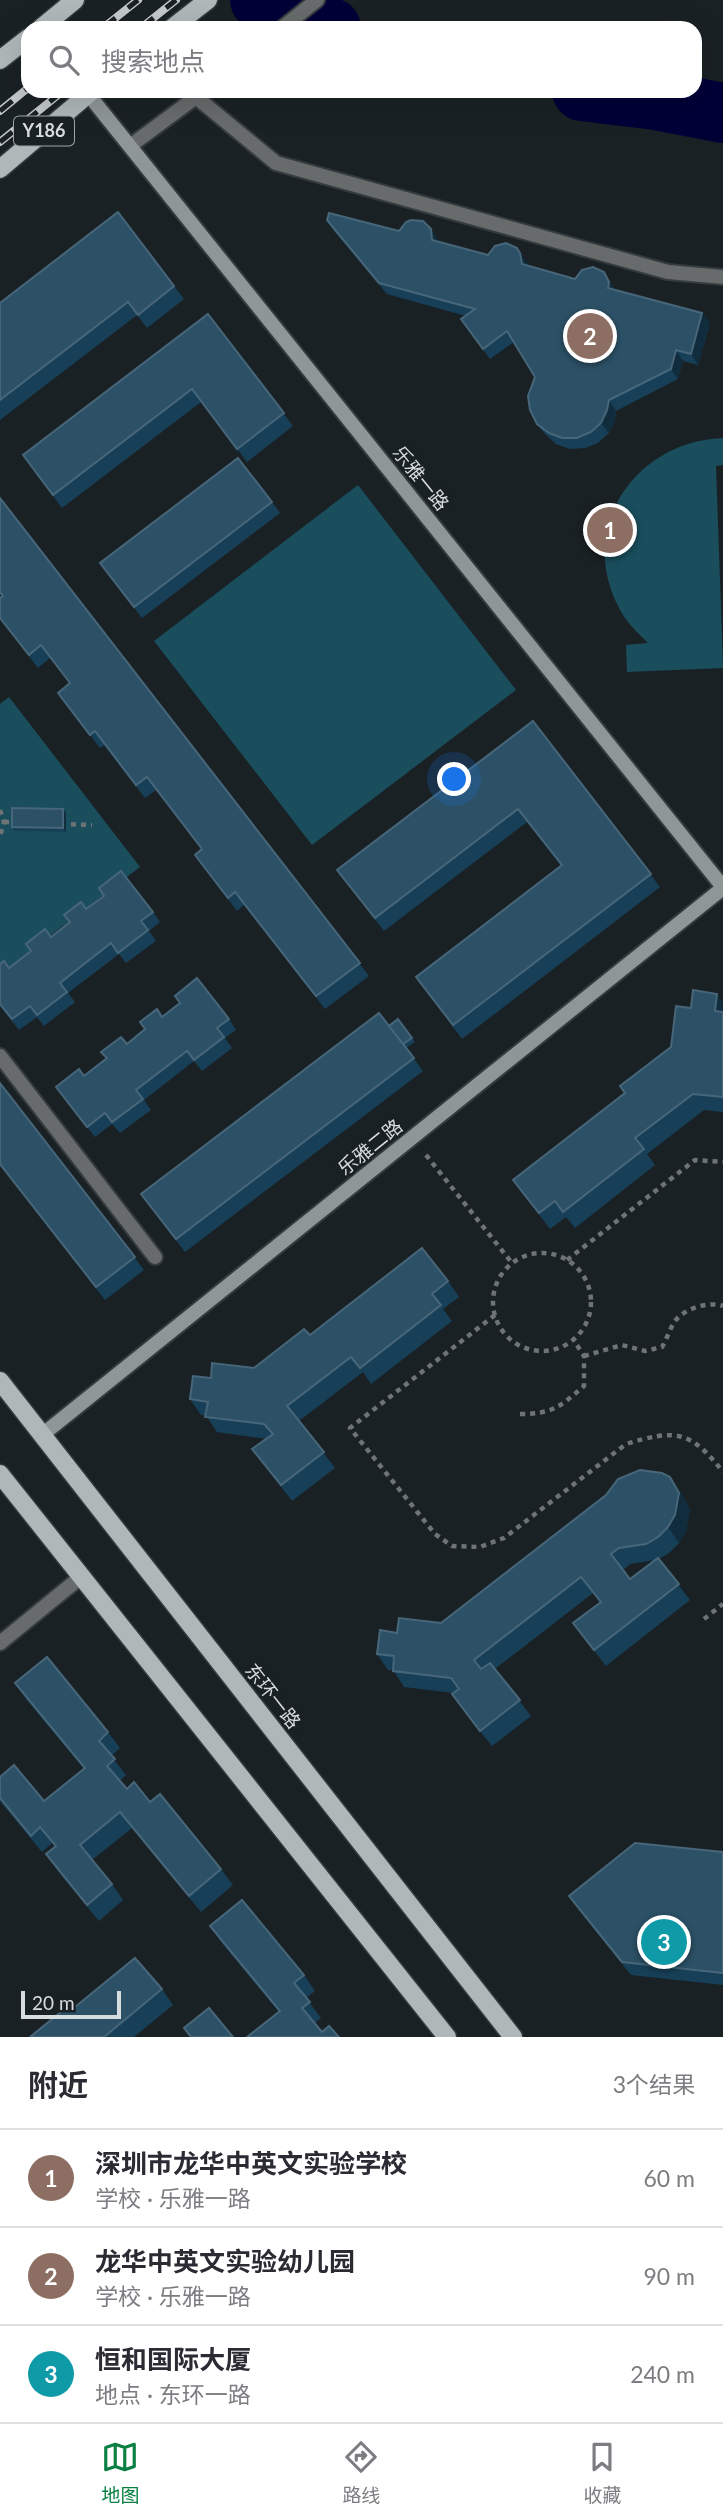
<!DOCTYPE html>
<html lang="zh">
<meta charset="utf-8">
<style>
body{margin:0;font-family:Lato,"Noto Sans SC",sans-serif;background:#f2f2f3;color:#2b2b33}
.scale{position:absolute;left:21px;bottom:18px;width:100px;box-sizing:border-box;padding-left:7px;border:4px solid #d7dcde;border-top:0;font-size:19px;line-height:24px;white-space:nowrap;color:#d7dcde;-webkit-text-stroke:5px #1a2124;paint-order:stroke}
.you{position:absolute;left:455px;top:780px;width:24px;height:24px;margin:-18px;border:5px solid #fff;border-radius:50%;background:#1a73e8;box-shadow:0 0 0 10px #1a73e833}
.badge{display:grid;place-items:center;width:46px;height:46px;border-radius:50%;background:#0b8043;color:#fff;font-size:23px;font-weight:700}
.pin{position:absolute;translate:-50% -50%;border:4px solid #fff;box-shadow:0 2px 7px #0006}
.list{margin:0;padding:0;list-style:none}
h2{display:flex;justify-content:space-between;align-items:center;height:91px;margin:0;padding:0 28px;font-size:30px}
h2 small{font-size:23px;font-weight:400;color:#7c7c81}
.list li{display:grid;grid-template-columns:46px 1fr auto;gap:21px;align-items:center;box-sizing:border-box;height:98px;padding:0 28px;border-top:2px solid #e1e1e2}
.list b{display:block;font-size:26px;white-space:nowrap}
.list p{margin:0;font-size:23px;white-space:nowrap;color:#7c7c81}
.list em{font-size:23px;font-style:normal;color:#7c7c81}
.icon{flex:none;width:38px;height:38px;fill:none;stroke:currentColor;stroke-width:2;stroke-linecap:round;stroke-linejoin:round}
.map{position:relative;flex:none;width:723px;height:2037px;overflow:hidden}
.search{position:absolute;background:#fff;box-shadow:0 7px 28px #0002;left:21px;right:21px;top:21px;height:77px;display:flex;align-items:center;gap:18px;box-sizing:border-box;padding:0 24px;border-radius:21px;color:#7c7c81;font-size:26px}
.sheet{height:385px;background:#fff}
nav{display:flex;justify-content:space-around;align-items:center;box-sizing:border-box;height:98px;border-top:2px solid #e1e1e2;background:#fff;font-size:19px;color:#7c7c81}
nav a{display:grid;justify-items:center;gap:4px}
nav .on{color:#0b8043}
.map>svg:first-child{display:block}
.green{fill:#1a4e5d}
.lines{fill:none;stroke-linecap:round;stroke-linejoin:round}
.river{stroke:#000037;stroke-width:60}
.lane-casing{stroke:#343b3e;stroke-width:18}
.street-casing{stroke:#343b3e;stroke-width:18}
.secondary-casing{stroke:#343b3e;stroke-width:18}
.primary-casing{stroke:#343b3e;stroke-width:21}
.path{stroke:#6e7476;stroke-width:4.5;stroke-dasharray:5 5;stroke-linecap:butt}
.lane{stroke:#676b6b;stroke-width:14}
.street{stroke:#676b6b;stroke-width:14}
.secondary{stroke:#8f9696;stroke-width:14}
.primary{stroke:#afb7b8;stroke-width:18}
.rail-casing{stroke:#c3c8ca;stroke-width:8}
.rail{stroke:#1a2124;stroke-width:5;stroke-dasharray:16;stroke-linecap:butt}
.wall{fill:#174058;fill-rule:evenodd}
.shaded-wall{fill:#102c3d}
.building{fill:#2c5166;stroke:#476679;stroke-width:2}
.labels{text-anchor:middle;stroke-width:5;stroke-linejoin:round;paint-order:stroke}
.shield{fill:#1a2124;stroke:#9ea4a6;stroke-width:2}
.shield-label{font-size:18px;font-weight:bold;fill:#d7dcde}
.street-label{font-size:19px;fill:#d7dcde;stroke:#1a2124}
</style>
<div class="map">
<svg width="723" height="2037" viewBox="0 0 723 2037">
<rect width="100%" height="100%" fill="#1a2124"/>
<!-- green -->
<g class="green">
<path d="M723 438V465L716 466 723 668 627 672 626 645 648 643C637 632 625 621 618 606 577 525 637 441 723 438Z"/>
<path d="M358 485 516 690 312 845 154 641Z"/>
<path d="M9 697 140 867 0 974V704Z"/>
</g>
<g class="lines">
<!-- river -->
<g class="river">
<path d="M260 0 331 28"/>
<path d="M582 91 656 100 723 113"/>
</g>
<!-- lane casing -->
<g class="lane-casing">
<g id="lane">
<path d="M130 146 196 97 276 163 668 272 723 277"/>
<path d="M0 1643 82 1576"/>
</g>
</g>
<!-- street casing -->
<g class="street-casing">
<g id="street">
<path d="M282 28 317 0"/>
<path d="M196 97 203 91"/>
<path d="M0 1056 155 1257"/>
</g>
</g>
<!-- secondary casing -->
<g class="secondary-casing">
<g id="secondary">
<path d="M88 94 723 887"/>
<path d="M42 1435 723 888"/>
</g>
</g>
<!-- primary casing -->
<g class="primary-casing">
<g id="primary">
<path d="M41 28 75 0"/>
<path d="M172 28 208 0"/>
<path d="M0 60 28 38"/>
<path d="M0 169 92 91"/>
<path d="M0 1381 513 2037"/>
<path d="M0 1474 447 2037"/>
</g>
</g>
<!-- path -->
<g class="path">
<path d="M0 810 4 822 0 836"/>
<path d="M4 822H17"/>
<path d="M61 824 92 825"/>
<path d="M426 1155 512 1263"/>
<circle cx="542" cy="1302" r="49"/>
<path d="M567 1260 695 1160 723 1162"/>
<path d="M495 1315 350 1428 435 1534 452 1546 480 1547 504 1538 626 1444C676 1429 690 1430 723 1472"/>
<path d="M584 1356 622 1345 645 1351 662 1347C667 1339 670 1328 675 1321 685 1308 709 1301 723 1306"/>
<path d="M520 1414C552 1414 560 1407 584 1386V1356L573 1339"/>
<path d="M704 1619 723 1604"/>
</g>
<!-- lane -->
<use href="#lane" class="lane"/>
<!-- street -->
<use href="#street" class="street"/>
<!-- secondary -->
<use href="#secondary" class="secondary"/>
<!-- primary -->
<use href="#primary" class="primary"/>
<!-- rail casing -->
<g class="rail-casing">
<g id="rail">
<path d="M103 28 138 0"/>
<path d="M141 28 176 0"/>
<path d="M0 111 28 88"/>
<path d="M0 142 63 91"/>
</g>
</g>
<!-- rail -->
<use href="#rail" class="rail"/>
</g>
<!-- wall -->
<g class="wall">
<path d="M327 220 399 231 438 240 439 242 488 255 528 264V266L575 279 611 283 615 290 702 313 710 324 698 365 683 361 678 379 616 411 615 421 609 433 598 443 585 448 570 449 556 444 545 434 537 424 535 377 514 342 490 359 461 319 466 316 387 294 334 231Z"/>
<path d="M174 286 184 299 147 328 137 315 0 420V303Z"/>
<path d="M208 314 293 426 247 462 201 402 62 508 23 455Z"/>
<path d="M0 498 369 976 325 1009 244 905 237 911 195 855 202 849 156 790 145 798 104 745 100 748 58 693 70 684 50 658 38 668 0 619V598L2 596 0 594Z"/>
<path d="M272 502 280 513 142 618 100 563Z"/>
<path d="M533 721 660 887 462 1039 416 977 561 866 527 822 384 931 337 870Z"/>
<path d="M63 809 66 813V832L14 831 12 827Z"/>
<path d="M86 909 153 912 160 922 149 931 156 941 126 963 119 954 68 993 75 1002 44 1026 37 1017 19 1030 0 1006V964L9 968 31 952 26 944 51 937Z"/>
<path d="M723 1003V1112L704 1110 647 1154 655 1165 575 1228 566 1217 550 1229 513 1180 625 1093 671 1047 691 1008Z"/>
<path d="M162 1017 229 1019 236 1030 225 1038 232 1048 202 1071 194 1061 144 1100 151 1110 120 1133 112 1124 95 1137 56 1087 84 1076Z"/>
<path d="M412 1038 415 1042 406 1048 423 1071 185 1252 141 1194Z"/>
<path d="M0 1083 144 1270 105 1300 0 1165Z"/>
<path d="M448 1281 459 1297 443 1309 452 1321 371 1384 363 1372 299 1421 335 1468 292 1501 252 1449 267 1439 217 1432 206 1416 201 1415 190 1399 254 1368 310 1335Z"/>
<path d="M670 1477 681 1493 690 1509 686 1531 679 1543 669 1553 659 1559 690 1600 606 1666 573 1623 600 1603 593 1593 495 1669 531 1716 492 1746 463 1710 452 1694 454 1693 404 1687 393 1670H388L377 1654 397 1633 441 1623ZM655 1560 630 1579 623 1570 630 1564Z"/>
<path d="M15 1683 108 1732 120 1748 111 1756 126 1775 120 1781 127 1789 150 1802 221 1869 233 1885 201 1912 132 1828 92 1860 112 1884 123 1900 99 1921 57 1870 46 1854 55 1847 52 1843 42 1852 0 1801V1777L44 1801 84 1769 26 1699Z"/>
<path d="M723 1852V1985L631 1975 578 1909 569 1896Z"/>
<path d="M210 1926 304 1975 315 1991 306 1998 321 2018 315 2023 322 2032 247 2037 279 2012 221 1942Z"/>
<path d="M162 1989 173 2005 134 2037H30L75 2007Z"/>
</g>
<!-- shaded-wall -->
<g class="shaded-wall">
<path d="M431 229 438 240 440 251 432 240Z"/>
<path d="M520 253 528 264 529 275 522 264Z"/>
<path d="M604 272 611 283 616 293 608 288Z"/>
<path d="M702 313 710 324 698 365 691 354Z"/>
<path d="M676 350 683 361 678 379 671 369Z"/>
<path d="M609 400 616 411 615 421 609 433 601 423Z"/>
<path d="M63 809 66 813V832L63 828Z"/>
<path d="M717 994 723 1003V1023L715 1011Z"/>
<path d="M670 1477 681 1493 690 1509 686 1531 679 1543 668 1527Z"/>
</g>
<!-- building -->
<g class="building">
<path d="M118 212 174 286 138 315 128 302 0 400V303Z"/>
<path d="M329 213 399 231 406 222 411 220 423 221 431 229 432 240 488 255 495 246 506 243 517 248 520 253 522 264 575 279 582 270 593 267 604 272 609 282 608 288 702 313 691 354 676 350 671 369 609 400 607 410 601 423 591 432 577 438H562L549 433 537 424 530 410 528 396 535 377 507 331 483 349 461 319 475 309 379 283 327 220Z"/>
<path d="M208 314 284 413 237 449 192 389 53 495 23 455Z"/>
<path d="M238 458 272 502 134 607 100 563Z"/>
<path d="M0 498 360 963 316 996 235 892 228 898 195 855 202 849 147 777 136 785 95 731 90 735 58 693 70 683 41 645 29 655 0 618V598L3 596 0 592Z"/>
<path d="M533 721 651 874 453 1025 416 977 562 865 518 809 375 918 337 870Z"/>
<path d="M12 808 63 809V828L12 827Z"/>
<path d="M121 871 153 912 141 921 148 930 118 953 111 943 60 983 67 992 37 1015 30 1006 12 1019 0 1004V964L4 961 9 968 31 951 26 944 45 929 51 937 70 922 64 915 81 902 86 909 104 896 99 888Z"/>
<path d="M197 978 229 1019 217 1028 224 1037 194 1060 187 1051 136 1090 143 1099 112 1122 105 1113 87 1127 56 1087 79 1069 84 1076 107 1058 101 1052 121 1037 127 1044 145 1029 140 1022 157 1009 162 1017 180 1003 175 996Z"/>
<path d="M693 990 717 994 715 1011 723 1012V1097L693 1094 635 1138 644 1149 563 1212 555 1201 539 1213 513 1180 625 1093 620 1086 671 1047 676 1006 691 1008Z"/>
<path d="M379 1013 414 1058 176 1239 141 1194Z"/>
<path d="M398 1019 412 1038 403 1044 389 1026Z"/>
<path d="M0 1083 135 1257 96 1287 0 1164Z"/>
<path d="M422 1248 448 1281 432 1294 441 1305 360 1368 351 1357 287 1406 324 1452 281 1485 252 1449 273 1434 264 1424 205 1417 208 1402 190 1399 193 1376 211 1378 212 1363 254 1368 304 1329 310 1335Z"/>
<path d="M640 1470 662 1473 670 1477 679 1493 675 1515 668 1527 658 1537 646 1544 619 1548 611 1554 630 1579 658 1558 679 1584 594 1650 573 1623 601 1602 581 1577 474 1660 481 1669 490 1663 520 1700 480 1731 452 1694 459 1689 451 1678 393 1671 394 1656 377 1654 380 1630 397 1633 399 1618 441 1623 606 1495 618 1479Z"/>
<path d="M47 1657 108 1732 99 1741 115 1759 107 1766 127 1789 134 1782 150 1802 160 1794 221 1869 189 1896 120 1812 80 1845 112 1884 87 1905 46 1854 56 1846 40 1827 31 1836 0 1798V1777L14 1765 44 1801 85 1768 15 1683Z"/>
<path d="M635 1843 723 1852V1973L622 1962 569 1896Z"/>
<path d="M242 1900 304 1975 294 1983 310 2002 302 2008 322 2032 329 2026 339 2037H247L280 2011 210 1926Z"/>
<path d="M135 1958 162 1989 104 2037H30L72 2003 75 2007Z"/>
<path d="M209 2008 233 2037H191L184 2028Z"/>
</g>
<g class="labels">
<!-- shield labels -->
<rect class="shield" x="14" y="116.5" width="60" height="29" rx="5"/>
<g class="shield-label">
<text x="44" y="137">Y186</text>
</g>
<!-- street labels -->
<g class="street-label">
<text transform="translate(421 478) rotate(51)" y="7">乐雅一路</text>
<text transform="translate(370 1147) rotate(-39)" y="7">乐雅二路</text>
<text transform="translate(273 1696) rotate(52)" y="7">东环一路</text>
</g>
</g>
</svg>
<div class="scale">20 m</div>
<div class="you"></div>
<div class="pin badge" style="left:610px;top:530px;background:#8d6e63">1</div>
<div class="pin badge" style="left:590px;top:336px;background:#8d6e63">2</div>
<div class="pin badge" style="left:664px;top:1942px;background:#0f9aa8">3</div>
<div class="search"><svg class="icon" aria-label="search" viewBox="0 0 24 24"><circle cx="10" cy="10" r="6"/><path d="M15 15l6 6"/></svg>搜索地点</div>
</div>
<section class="sheet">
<h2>附近<small>3个结果</small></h2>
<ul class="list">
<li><span class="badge" style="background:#8d6e63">1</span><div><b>深圳市龙华中英文实验学校</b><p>学校 · 乐雅一路</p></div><em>60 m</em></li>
<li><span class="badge" style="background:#8d6e63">2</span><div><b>龙华中英文实验幼儿园</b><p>学校 · 乐雅一路</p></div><em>90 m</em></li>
<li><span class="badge" style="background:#0f9aa8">3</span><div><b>恒和国际大厦</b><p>地点 · 东环一路</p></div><em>240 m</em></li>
</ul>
</section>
<nav>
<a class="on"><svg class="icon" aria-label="map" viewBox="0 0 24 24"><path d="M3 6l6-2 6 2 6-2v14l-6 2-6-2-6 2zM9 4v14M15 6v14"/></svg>地图</a>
<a><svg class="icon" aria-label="directions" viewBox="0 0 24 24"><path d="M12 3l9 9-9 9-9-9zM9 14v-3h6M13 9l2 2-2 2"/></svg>路线</a>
<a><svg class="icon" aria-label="saved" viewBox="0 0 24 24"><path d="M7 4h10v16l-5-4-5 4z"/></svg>收藏</a>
</nav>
